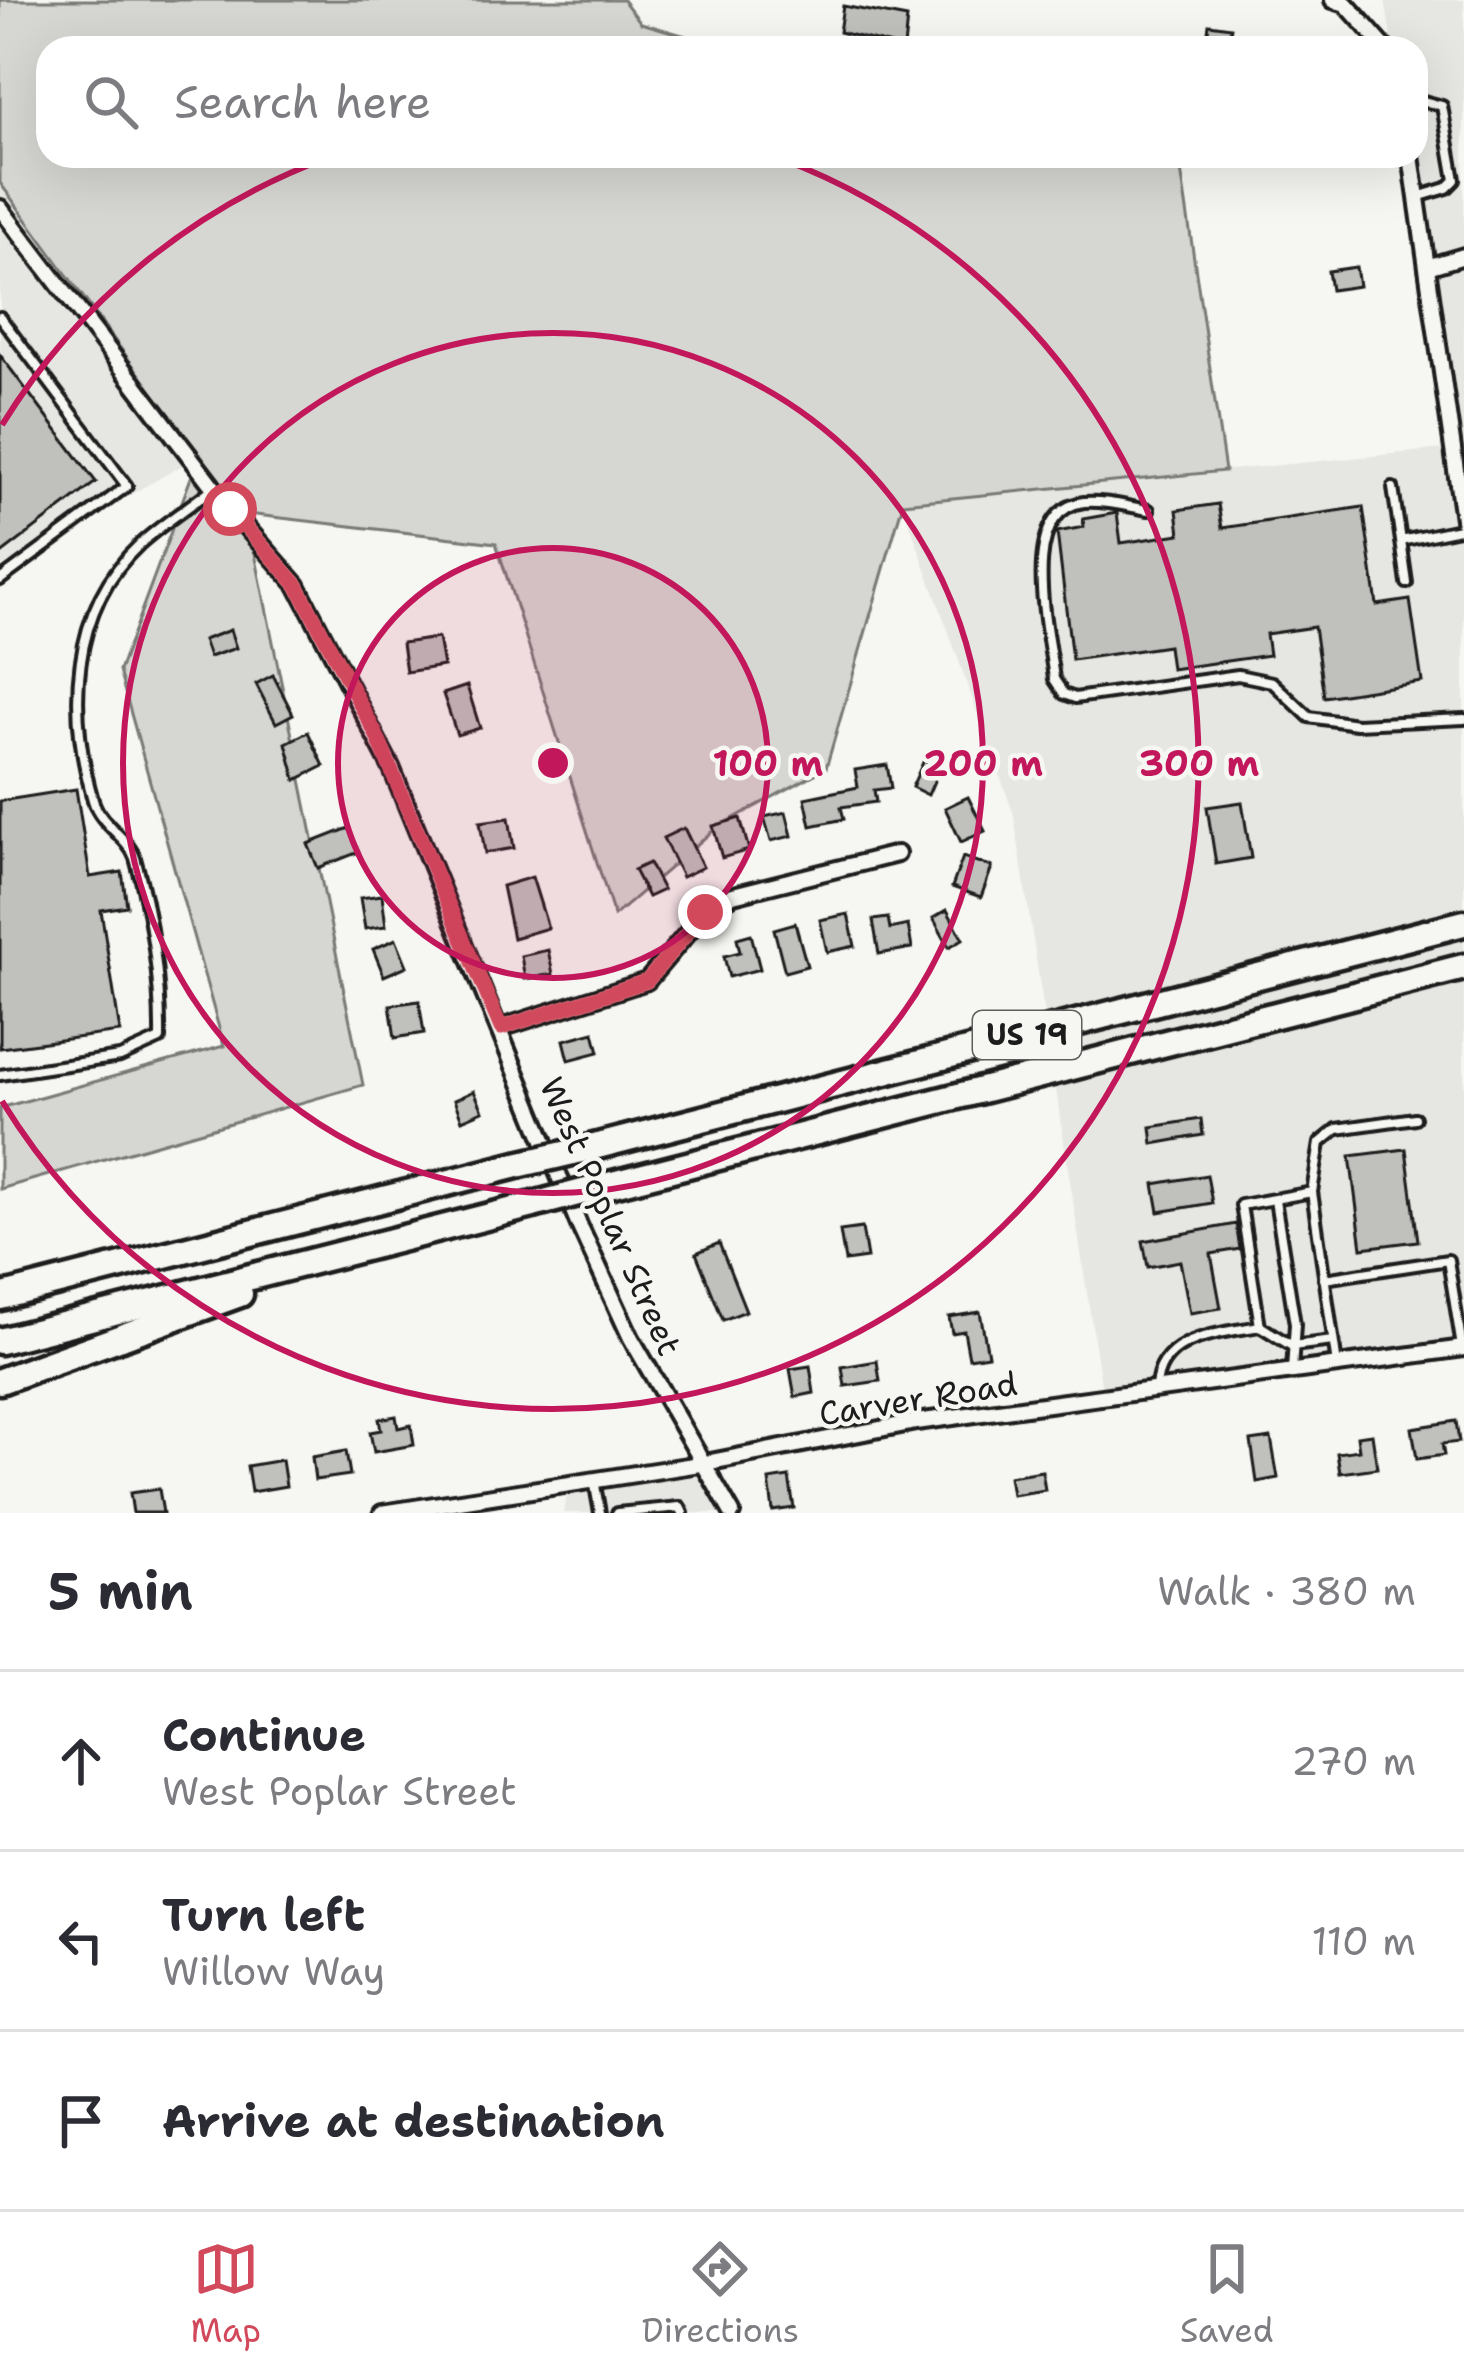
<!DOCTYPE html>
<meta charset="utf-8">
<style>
body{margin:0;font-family:"Shantell Sans",sans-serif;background:#f2f2f3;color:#2b2b33}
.stop{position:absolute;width:36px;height:36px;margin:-27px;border:9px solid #d1495b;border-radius:50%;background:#fff}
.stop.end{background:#d1495b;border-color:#fff;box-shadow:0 3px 12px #0008}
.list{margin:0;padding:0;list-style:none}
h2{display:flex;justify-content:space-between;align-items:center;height:156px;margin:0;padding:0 48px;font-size:51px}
h2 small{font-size:39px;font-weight:400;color:#7c7c81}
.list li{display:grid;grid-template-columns:78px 1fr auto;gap:36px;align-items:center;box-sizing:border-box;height:180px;padding:0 48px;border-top:3px solid #e1e1e2}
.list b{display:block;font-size:45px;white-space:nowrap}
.list p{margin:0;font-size:39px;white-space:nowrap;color:#7c7c81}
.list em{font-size:39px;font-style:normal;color:#7c7c81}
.icon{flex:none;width:66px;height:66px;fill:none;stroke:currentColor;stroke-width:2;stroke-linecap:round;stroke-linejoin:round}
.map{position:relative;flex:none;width:1464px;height:1513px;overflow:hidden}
.search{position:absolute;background:#fff;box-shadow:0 12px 48px #0002;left:36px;right:36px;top:36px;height:132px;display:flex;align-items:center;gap:30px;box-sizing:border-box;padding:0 42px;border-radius:36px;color:#7c7c81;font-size:45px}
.sheet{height:696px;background:#fff}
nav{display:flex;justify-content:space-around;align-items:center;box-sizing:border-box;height:168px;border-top:3px solid #e1e1e2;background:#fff;font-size:33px;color:#7c7c81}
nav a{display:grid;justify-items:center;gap:6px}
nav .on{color:#d1495b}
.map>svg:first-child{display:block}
.built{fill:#e6e6e2}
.green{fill:#d6d6d2;stroke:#797977;stroke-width:3}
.building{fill:#c0c0bd;stroke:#1c1c1c;stroke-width:3}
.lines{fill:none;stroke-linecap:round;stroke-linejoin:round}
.lane-casing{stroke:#1c1c1c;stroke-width:16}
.street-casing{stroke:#1c1c1c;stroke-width:22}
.highway-casing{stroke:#1c1c1c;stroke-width:33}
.lane{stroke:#f6f6f2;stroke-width:8}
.street{stroke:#f6f6f2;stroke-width:14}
.highway{stroke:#f6f6f2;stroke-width:24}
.highway-bridge-casing{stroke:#1c1c1c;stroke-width:33;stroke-linecap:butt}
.highway-bridge{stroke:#f6f6f2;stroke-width:24}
.route{stroke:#d1495b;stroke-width:15}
.ring{fill:none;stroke:#c2185b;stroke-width:6}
.labels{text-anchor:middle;stroke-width:9;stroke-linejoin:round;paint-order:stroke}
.shield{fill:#f6f6f2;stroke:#5d5d5c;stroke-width:3}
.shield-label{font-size:30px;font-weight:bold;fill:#1c1c1c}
.street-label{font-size:33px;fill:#1c1c1c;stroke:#f6f6f2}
.centre{fill:#c2185b;stroke:#f6f6f2;stroke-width:6}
.ring-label{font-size:36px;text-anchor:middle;font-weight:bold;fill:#c2185b;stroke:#f6f6f2;stroke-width:9;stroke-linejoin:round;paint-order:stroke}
</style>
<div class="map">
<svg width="1464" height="1513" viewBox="0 0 1464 1513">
<rect width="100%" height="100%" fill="#f6f6f2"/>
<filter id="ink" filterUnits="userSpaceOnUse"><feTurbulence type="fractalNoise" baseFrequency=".00833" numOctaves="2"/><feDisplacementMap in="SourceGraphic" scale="24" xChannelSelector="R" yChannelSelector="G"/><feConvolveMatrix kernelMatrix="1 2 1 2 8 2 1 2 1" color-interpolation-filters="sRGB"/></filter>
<g filter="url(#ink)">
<!-- built -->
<g class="built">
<path d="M1385 0H1464V1346L1103 1397 1014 815 902 502 1455 448 1416 156V48H1393Z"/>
<path d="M0 183 199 456 0 568Z"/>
<path d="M697 1470 728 1513H564L569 1482Z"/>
</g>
<!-- green -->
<path class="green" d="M0 0H623L641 23 727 48H48V156H1179L1225 471 903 503 826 768 716 828 614 916 496 543 247 514 363 1085 0 1189V1108L224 1046 119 671 199 456 0 183Z"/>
<!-- building -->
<g class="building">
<path d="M843 6 907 18 904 48 839 32Z"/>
<path d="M1209 24 1231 27 1228 48H1206Z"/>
<path d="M1356 267 1359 286 1331 290 1328 271Z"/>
<path d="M0 355 96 482 0 555Z"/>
<path d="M1218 504 1222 528 1363 507 1377 605 1410 600 1422 682 1324 697 1314 627 1266 634 1269 655 1171 669 1168 646 1072 660 1057 532 1084 527 1083 519 1117 513 1121 543 1180 534 1177 510Z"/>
<path d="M230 630 236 648 209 657 203 640Z"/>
<path d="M438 638 443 666 406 672 402 643Z"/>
<path d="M273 675 293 714 276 723 256 684Z"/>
<path d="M467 686 480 728 457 735 443 694Z"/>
<path d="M308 732 324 766 296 780 286 743Z"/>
<path d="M924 760 940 767 928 795 912 787Z"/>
<path d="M887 765 891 788 874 790 876 802 841 807 844 819 811 826 805 798 858 787 855 770Z"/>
<path d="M76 789 90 877 122 872 127 906 101 910 120 1032 0 1048V801Z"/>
<path d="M968 797 985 831 961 842 945 808Z"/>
<path d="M1242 802 1251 858 1216 864 1207 807Z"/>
<path d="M786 812 792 836 771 841 764 817Z"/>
<path d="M509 818 514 848 485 853 480 822Z"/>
<path d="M740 818 749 850 722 858 713 826Z"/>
<path d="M349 828 359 852 318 868 308 844Z"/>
<path d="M684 828 703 867 682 877 663 838Z"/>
<path d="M963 857 992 867 981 897 952 887Z"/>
<path d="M649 863 663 890 648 897 634 870Z"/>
<path d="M532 877 548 928 513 938 502 886Z"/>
<path d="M382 895 386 926 365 929 360 898Z"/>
<path d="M947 910 963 939 949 947 933 918Z"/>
<path d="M848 914 855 946 827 952 820 920Z"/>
<path d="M888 918 890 929 908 925 912 948 879 954 873 920Z"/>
<path d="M795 923 807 966 785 972 774 929Z"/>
<path d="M751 934 760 969 729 977 724 956 740 952 737 938Z"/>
<path d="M396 939 407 966 384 976 373 949Z"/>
<path d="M548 950 553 974 525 979 521 956Z"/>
<path d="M419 1001 424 1033 395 1038 390 1005Z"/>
<path d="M594 1032 599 1052 569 1060 564 1040Z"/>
<path d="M474 1091 483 1111 462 1120 454 1100Z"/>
<path d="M1201 1119 1203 1135 1153 1144 1151 1127Z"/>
<path d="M1406 1149 1418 1241 1362 1248 1350 1156Z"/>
<path d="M1207 1175 1212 1203 1159 1212 1154 1184Z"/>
<path d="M1236 1224 1240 1249 1211 1254 1221 1308 1190 1313 1180 1261 1148 1267 1143 1241Z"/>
<path d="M862 1228 867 1258 845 1261 840 1231Z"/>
<path d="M719 1243 746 1311 723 1320 696 1253Z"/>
<path d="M980 1312 988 1355 969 1358 964 1331 952 1333 949 1317Z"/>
<path d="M877 1361 880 1381 845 1386 842 1367Z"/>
<path d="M810 1366 814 1393 795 1397 790 1369Z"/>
<path d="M396 1416 398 1428 411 1425 414 1445 374 1452 370 1432 381 1430 379 1419Z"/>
<path d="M1456 1421 1459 1442 1442 1444 1444 1455 1417 1459 1412 1428Z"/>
<path d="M1372 1434 1377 1468 1340 1473 1337 1453 1359 1450 1357 1436Z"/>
<path d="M1271 1438 1278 1478 1257 1482 1251 1441Z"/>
<path d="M346 1451 350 1475 315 1480 312 1457Z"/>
<path d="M282 1460 286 1486 251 1492 247 1466Z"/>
<path d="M1042 1471 1045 1490 1012 1495 1009 1476Z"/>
<path d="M789 1477 794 1508 773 1511 769 1480Z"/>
<path d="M159 1489 163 1513H133L130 1493Z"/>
</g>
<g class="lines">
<!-- lane casing -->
<g class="lane-casing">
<g id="lane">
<path d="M1416 99 1442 106 1455 180 1447 188 1417 197"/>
<path d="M0 317 127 486 0 580"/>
<path d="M1393 488 1401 541 1464 528"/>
<path d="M1149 510C1129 507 1105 500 1084 502 1016 511 1049 634 1054 679L1064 694 1075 698 1238 675 1272 682 1309 717 1356 724 1464 719"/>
<path d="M1401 541 1407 583"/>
<path d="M0 1075 120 1057 160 1039C161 983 151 912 135 858 128 837 100 825 93 800 68 713 69 610 140 544 162 524 189 507 212 489"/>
<path d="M1312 1192 1241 1205 1260 1326 1292 1346 1333 1341"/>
<path d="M1275 1200 1295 1324 1292 1371"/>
<path d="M1324 1279 1448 1260 1462 1347"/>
<path d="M1337 1365 1312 1192 1320 1143 1337 1129 1415 1118"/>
<path d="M1156 1389C1158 1336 1218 1334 1260 1326"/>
<path d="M594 1480 600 1513"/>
<path d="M617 1513 680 1507 683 1513"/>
</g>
</g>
<!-- street casing -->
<g class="street-casing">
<g id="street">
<path d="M1333 0 1346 4 1385 48"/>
<path d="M1411 156 1464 526"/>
<path d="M0 208 230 509 297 585 391 767 579 1225 631 1338 732 1513"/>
<path d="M1427 267 1464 256"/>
<path d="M501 1028 647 981 705 912 733 895 897 854"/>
<path d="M382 1513 700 1464 916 1422 1464 1348"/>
</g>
</g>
<!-- highway casing -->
<g class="highway-casing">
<g id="highway">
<path d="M590 1148 1464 923"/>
<path d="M605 1186 1464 967"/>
<path d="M0 1297 517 1165"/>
<path d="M0 1341 533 1205"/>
<path d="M0 1381 240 1294"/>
</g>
</g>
<!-- lane -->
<use href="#lane" class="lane"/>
<!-- street -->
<use href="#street" class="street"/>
<!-- highway -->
<use href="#highway" class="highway"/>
<!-- highway-bridge casing -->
<g class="highway-bridge-casing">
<g id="highway-bridge">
<path d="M517 1165 590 1148"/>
<path d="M533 1205 605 1186"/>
</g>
</g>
<!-- highway-bridge -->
<use href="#highway-bridge" class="highway-bridge"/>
</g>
</g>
<g class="lines" filter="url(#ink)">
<!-- route -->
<path class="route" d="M230 509 297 585 376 734 501 1028 647 981 705 912"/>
</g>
<!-- distance rings -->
<circle cx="553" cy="763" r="215" fill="#c2185b" fill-opacity=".12"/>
<g class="ring">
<circle cx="553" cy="763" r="215"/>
<circle cx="553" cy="763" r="430"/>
<path d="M2 425A646 646 0 0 1 327 158M779 158A646 646 0 1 1 2 1101"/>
</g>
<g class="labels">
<!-- shield labels -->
<rect class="shield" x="973" y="1011" width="108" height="48" rx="9"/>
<g class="shield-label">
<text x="1027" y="1045">US 19</text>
</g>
<!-- street labels -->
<g class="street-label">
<text transform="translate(611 1216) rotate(66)" y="12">West Poplar Street</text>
<text transform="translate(918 1398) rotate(-9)" y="12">Carver Road</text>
</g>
</g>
<circle cx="553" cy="763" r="18" class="centre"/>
<g class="ring-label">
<text x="768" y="776">100 m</text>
<text x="983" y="776">200 m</text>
<text x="1199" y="776">300 m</text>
</g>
</svg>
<div class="stop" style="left:230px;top:509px"></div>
<div class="stop end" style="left:705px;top:912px"></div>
<div class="search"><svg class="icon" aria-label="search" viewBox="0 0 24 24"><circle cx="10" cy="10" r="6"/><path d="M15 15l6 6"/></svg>Search here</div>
</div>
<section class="sheet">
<h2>5 min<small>Walk · 380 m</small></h2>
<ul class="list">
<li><svg class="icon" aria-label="ahead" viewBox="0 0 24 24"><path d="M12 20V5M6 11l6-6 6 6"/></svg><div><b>Continue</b><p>West Poplar Street</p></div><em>270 m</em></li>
<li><svg class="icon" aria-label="left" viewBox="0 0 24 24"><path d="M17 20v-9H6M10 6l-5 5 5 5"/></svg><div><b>Turn left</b><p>Willow Way</p></div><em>110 m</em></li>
<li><svg class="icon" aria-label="arrive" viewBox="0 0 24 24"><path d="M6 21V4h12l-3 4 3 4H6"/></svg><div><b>Arrive at destination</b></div></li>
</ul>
</section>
<nav>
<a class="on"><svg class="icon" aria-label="map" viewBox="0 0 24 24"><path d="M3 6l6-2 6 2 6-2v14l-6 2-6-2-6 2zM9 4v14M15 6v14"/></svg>Map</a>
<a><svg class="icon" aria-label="directions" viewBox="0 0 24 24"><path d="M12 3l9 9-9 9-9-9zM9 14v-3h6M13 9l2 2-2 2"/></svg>Directions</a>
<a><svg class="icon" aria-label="saved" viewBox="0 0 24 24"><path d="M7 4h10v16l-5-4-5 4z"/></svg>Saved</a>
</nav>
